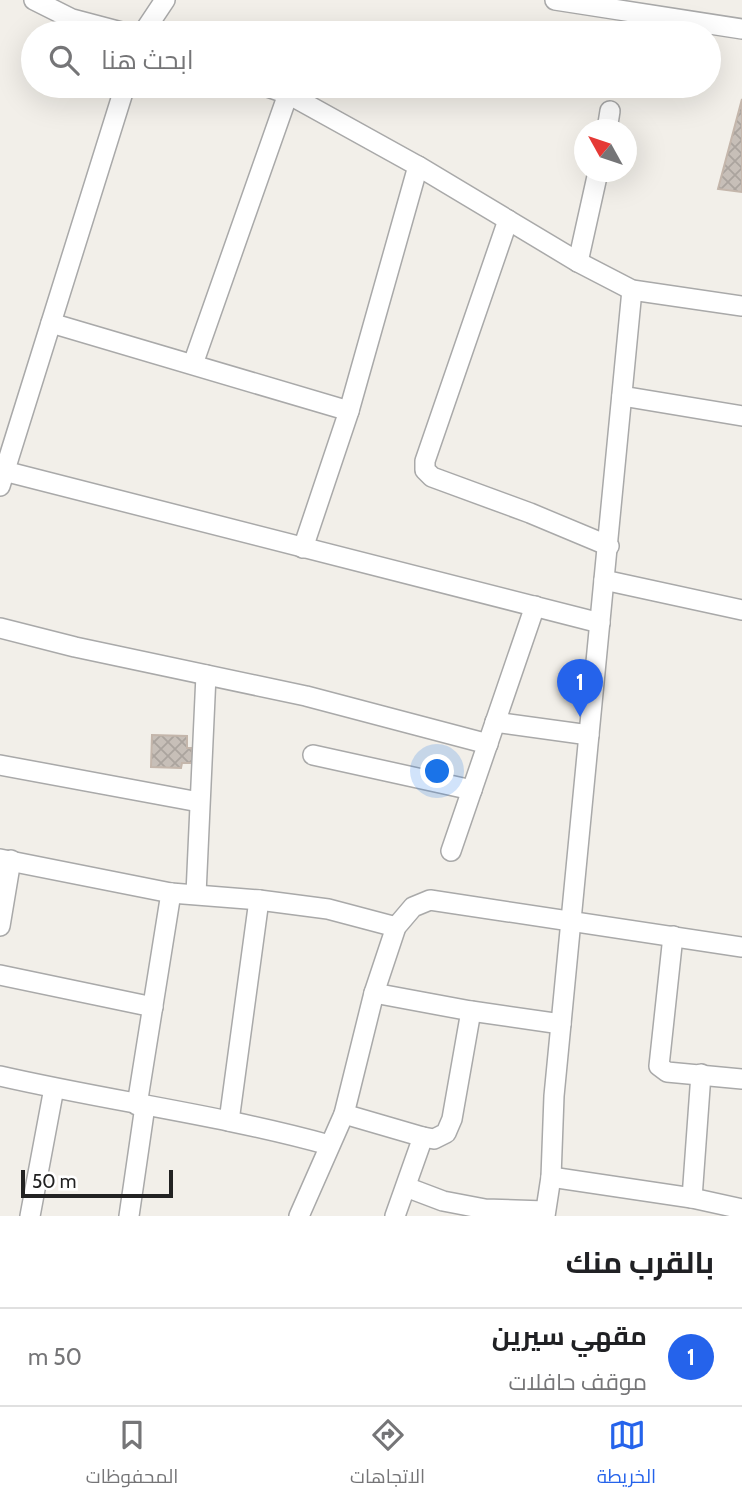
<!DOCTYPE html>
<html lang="ar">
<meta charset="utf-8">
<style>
body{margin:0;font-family:Cabin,Cairo,sans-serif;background:#f6f6f6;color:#202124;direction:rtl}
.compass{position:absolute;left:574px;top:119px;width:63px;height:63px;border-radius:50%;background:#fff;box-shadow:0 7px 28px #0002;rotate:310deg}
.scale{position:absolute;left:21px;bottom:18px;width:152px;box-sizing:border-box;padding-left:7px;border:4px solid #222;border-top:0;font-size:19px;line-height:24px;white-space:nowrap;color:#222;-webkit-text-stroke:5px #fff;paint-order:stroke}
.you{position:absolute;left:438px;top:772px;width:24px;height:24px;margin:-18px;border:5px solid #fff;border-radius:50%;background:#1a73e8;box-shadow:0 0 0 10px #1a73e833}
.badge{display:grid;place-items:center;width:46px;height:46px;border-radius:50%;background:#2563eb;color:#fff;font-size:23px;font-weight:700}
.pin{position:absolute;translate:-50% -58px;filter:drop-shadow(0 2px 4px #0008)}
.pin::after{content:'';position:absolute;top:37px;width:24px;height:21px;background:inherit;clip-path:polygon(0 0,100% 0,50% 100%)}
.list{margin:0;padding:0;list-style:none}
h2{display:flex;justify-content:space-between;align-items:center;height:91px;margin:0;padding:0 28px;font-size:30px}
h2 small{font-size:23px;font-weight:400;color:#757577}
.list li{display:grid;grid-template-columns:46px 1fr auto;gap:21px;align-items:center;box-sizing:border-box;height:98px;padding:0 28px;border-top:2px solid #e0e0e0}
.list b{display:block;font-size:26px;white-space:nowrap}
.list p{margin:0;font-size:23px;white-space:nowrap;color:#757577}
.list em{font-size:23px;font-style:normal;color:#757577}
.icon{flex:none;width:38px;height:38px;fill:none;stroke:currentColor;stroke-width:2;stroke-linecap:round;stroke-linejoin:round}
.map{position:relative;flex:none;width:742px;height:1216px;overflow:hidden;direction:ltr}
.search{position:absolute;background:#fff;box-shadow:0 7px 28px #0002;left:21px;right:21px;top:21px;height:77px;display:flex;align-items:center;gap:18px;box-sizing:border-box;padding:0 24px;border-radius:38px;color:#757577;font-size:26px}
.sheet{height:189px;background:#fff}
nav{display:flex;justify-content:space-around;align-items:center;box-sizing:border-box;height:98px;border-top:2px solid #e0e0e0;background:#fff;font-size:19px;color:#757577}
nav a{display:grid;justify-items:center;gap:4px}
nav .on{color:#2563eb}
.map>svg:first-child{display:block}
.building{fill:url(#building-cross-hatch);stroke:#c4b6ab;stroke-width:2}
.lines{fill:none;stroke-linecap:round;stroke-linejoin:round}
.street-casing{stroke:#a9a9a9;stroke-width:22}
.street{stroke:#fff;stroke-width:19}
</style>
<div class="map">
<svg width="742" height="1216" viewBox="0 0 742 1216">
<defs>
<pattern id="building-cross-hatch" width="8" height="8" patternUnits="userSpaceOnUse" patternTransform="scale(1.75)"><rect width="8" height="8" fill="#c7bfb8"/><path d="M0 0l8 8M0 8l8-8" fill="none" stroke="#aba49e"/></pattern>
</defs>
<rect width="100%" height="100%" fill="#f2efe9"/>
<!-- building -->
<g class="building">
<path d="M742 99V192L718 189Z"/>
<path d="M152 735 187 736V748H192V763H182L181 768 151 767Z"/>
</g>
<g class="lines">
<!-- street casing -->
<g class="street-casing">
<g id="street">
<path d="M34 0 72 19 125 33"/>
<path d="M555 0 742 29"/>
<path d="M143 33 165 0"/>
<path d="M265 86 288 94 418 166 578 262 632 290 742 306"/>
<path d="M607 130 610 111"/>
<path d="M508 220 425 461V470L432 477 530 513 609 546"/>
<path d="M578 262 598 172"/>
<path d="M51 323 349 411"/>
<path d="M193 364 288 94"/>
<path d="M622 396 742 416"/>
<path d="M4 471 600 623"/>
<path d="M0 486 125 86"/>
<path d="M303 548 349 411 418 166"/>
<path d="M604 580 742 610"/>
<path d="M0 628 75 647 306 696 488 744"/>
<path d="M495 722 589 735"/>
<path d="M313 755 472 790"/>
<path d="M0 765 199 802"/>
<path d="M451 851 535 606"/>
<path d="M0 859 171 893 259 900 328 909 396 927"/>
<path d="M196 894 206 675"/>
<path d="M0 926 11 860"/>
<path d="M673 936 659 1066 667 1072 742 1079"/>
<path d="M0 975 153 1007"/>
<path d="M374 993 471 1011 561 1024"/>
<path d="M0 1076C109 1101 221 1115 329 1145"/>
<path d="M137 1105 171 893"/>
<path d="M344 1114 423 1137 434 1139 446 1133 452 1119 471 1011"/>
<path d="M229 1121 259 900"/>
<path d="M551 1177 692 1198 742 1209"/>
<path d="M406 1187 443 1201 485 1209 545 1211"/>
<path d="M692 1198 701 1074"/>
<path d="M30 1216 54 1088"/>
<path d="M129 1216 145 1106"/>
<path d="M299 1216 344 1114 374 993 396 927 413 907 430 900 742 947"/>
<path d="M395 1216 423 1137"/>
<path d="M545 1216 551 1177 554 1096 632 290"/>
</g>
</g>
<!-- street -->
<use href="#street" class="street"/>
</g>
</svg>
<svg class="compass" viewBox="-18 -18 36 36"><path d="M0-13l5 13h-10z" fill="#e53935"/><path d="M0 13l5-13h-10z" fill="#757577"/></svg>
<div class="scale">50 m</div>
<div class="you"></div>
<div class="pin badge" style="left:580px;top:717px">1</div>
<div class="search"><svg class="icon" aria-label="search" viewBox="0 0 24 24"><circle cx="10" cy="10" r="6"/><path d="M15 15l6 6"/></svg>ابحث هنا</div>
</div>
<section class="sheet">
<h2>بالقرب منك<small></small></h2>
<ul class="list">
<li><span class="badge">1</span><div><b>مقهي سيرين</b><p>موقف حافلات</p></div><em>50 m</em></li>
</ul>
</section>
<nav>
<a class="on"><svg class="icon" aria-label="map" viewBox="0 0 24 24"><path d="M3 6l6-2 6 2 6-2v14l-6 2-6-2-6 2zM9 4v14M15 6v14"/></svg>الخريطة</a>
<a><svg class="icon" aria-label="directions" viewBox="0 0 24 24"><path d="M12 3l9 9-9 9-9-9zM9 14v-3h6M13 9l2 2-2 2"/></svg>الاتجاهات</a>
<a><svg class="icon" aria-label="saved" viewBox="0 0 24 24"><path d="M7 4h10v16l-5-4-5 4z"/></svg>المحفوظات</a>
</nav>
